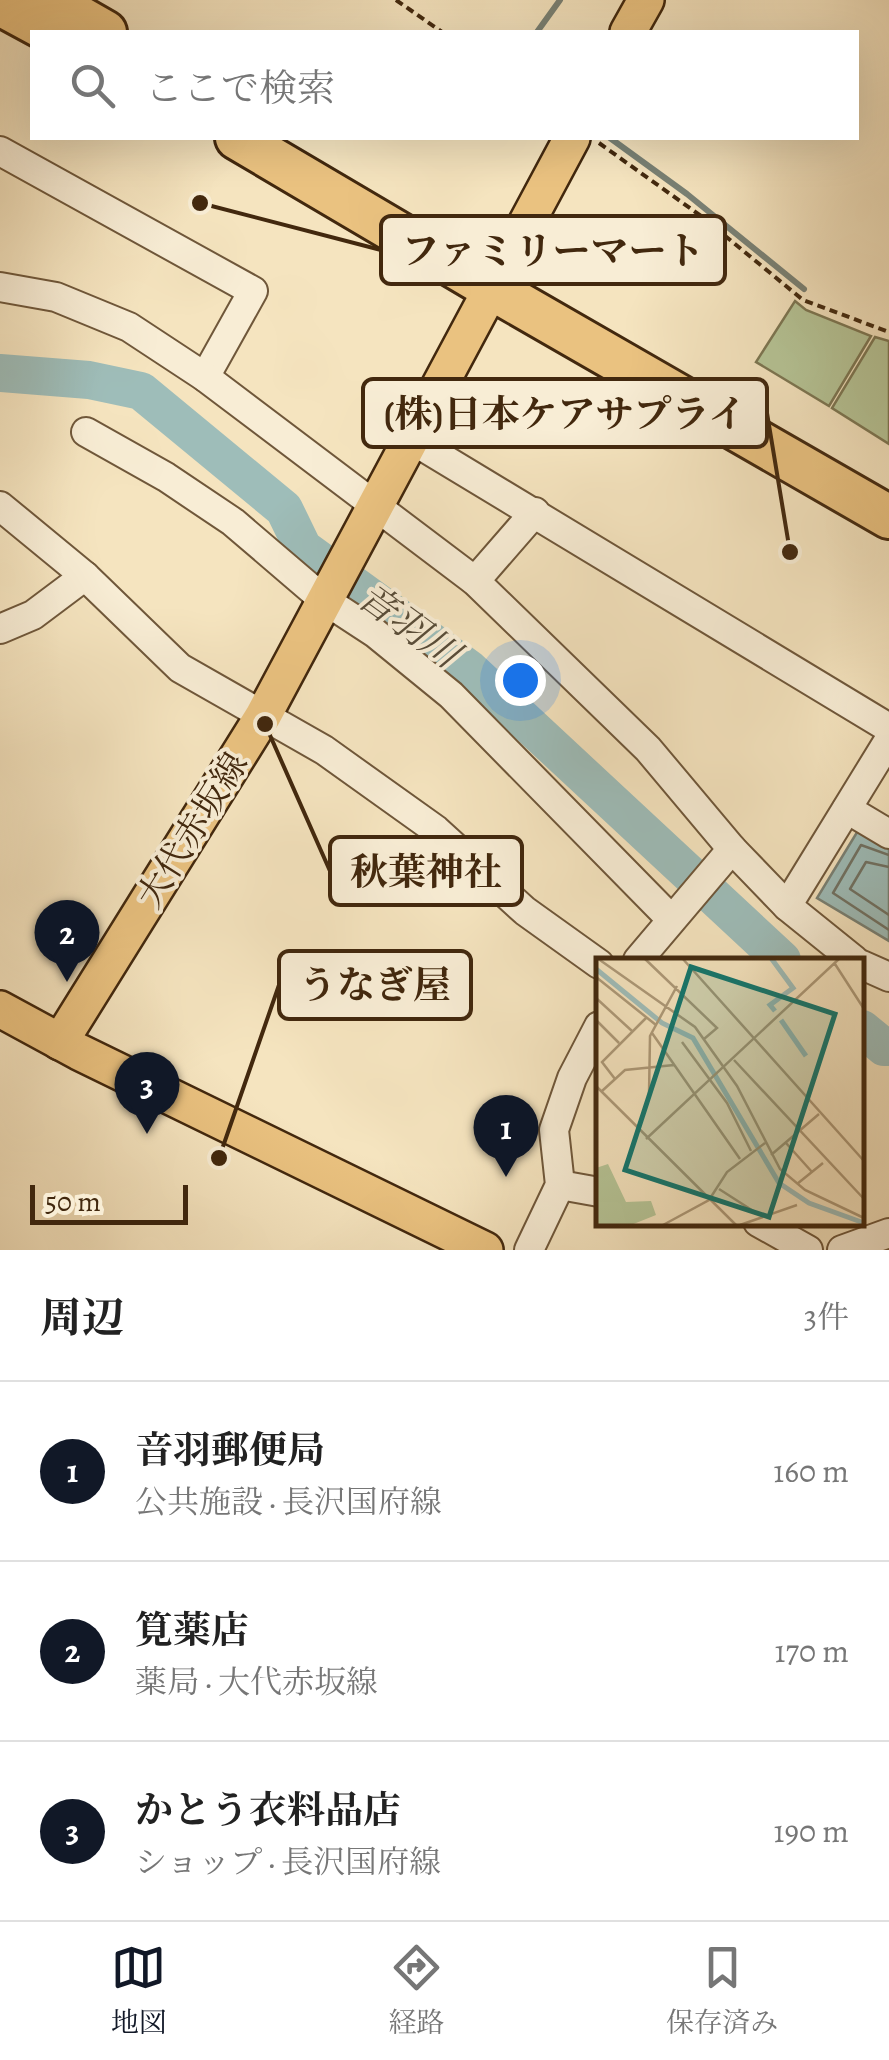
<!DOCTYPE html>
<html lang="ja">
<meta charset="utf-8">
<style>
body{margin:0;font-family:Alegreya,"Noto Serif JP",serif;background:#f2f2f2;color:#222}
.scale{position:absolute;left:30px;bottom:25px;width:158px;box-sizing:border-box;padding-left:10px;border:5px solid #42280e;border-top:0;font-size:28px;line-height:35px;white-space:nowrap;color:#42280e;-webkit-text-stroke:8px #f8edd5;paint-order:stroke}
.you{position:absolute;left:520px;top:680px;width:35px;height:35px;margin:-25px;border:8px solid #fff;border-radius:50%;background:#1a73e8;box-shadow:0 0 0 15px #1a73e833}
.badge{display:grid;place-items:center;width:65px;height:65px;border-radius:50%;background:#111827;color:#fff;font-size:32px;font-weight:700}
.pin{position:absolute;translate:-50% -82px;filter:drop-shadow(0 2px 5px #0008)}
.pin::after{content:'';position:absolute;top:52px;width:35px;height:30px;background:inherit;clip-path:polygon(0 0,100% 0,50% 100%)}
.list{margin:0;padding:0;list-style:none}
h2{display:flex;justify-content:space-between;align-items:center;height:130px;margin:0;padding:0 40px;font-size:42px}
h2 small{font-size:32px;font-weight:400;color:#767676}
.list li{display:grid;grid-template-columns:65px 1fr auto;gap:30px;align-items:center;box-sizing:border-box;height:180px;padding:0 40px;border-top:2px solid #e0e0e0}
.list b{display:block;font-size:38px;white-space:nowrap}
.list p{margin:0;font-size:32px;white-space:nowrap;color:#767676}
.list em{font-size:32px;font-style:normal;color:#767676}
.icon{flex:none;width:55px;height:55px;fill:none;stroke:currentColor;stroke-width:2;stroke-linecap:round;stroke-linejoin:round}
.map{position:relative;flex:none;width:889px;height:1250px;overflow:hidden}
.search{position:absolute;background:#fff;box-shadow:0 10px 40px #0002;left:30px;right:30px;top:30px;height:110px;display:flex;align-items:center;gap:25px;box-sizing:border-box;padding:0 35px;border-radius:0px;color:#767676;font-size:38px}
.sheet{height:670px;background:#fff}
nav{display:flex;justify-content:space-around;align-items:center;box-sizing:border-box;height:140px;border-top:2px solid #e0e0e0;background:#fff;font-size:28px;color:#767676}
nav a{display:grid;justify-items:center;gap:5px}
nav .on{color:#111827}
.map>svg:first-child{display:block}
.green{fill:#b6c597;stroke:#7c7652;stroke-width:2.5}
.water{fill:#9ebdb9;stroke:#798175;stroke-width:2.5}
.lines{fill:none;stroke-linecap:round;stroke-linejoin:round}
.shore{stroke:#707264;stroke-width:2.5}
.stream{stroke:#798175;stroke-width:6}
.river{stroke:#9ebdb9;stroke-width:38}
.minor-casing{stroke:#6f573a;stroke-width:32}
.major-casing{stroke:#42280e;stroke-width:40}
.highway-casing{stroke:#42280e;stroke-width:48}
.path{stroke:#42280e;stroke-width:4;stroke-dasharray:8 5;stroke-linecap:butt}
.minor{stroke:#f8edd5;stroke-width:28}
.major{stroke:#eac280;stroke-width:35}
.highway{stroke:#eac280;stroke-width:42}
.labels{text-anchor:middle;stroke-width:8;stroke-linejoin:round;paint-order:stroke}
.street-label{font-size:35px;fill:#42280e;stroke:#f8edd5}
.water-label{font-size:38px;font-style:italic;fill:#594d39;stroke:#f8edd5}
.inset-river{fill:none;stroke:#9ebdb9;stroke-width:5}
.inset-road{fill:none;stroke:#ad9978;stroke-width:2.5}
.view{fill:#0f766e;fill-opacity:0.15;stroke:#0f766e;stroke-width:5}
.inset-edge{fill:none;stroke:#42280e;stroke-width:5}
.leader{fill:none;stroke:#42280e;stroke-width:4}
.callout-dot{fill:#42280e;stroke:#f8edd5;stroke-width:4}
.callout{fill:#f8edd5;stroke:#42280e;stroke-width:4}
.callout-label{font-size:38px;text-anchor:middle;font-weight:bold;fill:#42280e}
</style>
<div class="map">
<svg width="889" height="1250" viewBox="0 0 889 1250">
<rect width="100%" height="100%" fill="#f5e4bf"/>
<filter id="stains"><feTurbulence type="fractalNoise" baseFrequency=".002" numOctaves="4"/><feColorMatrix values="0 0 0 0 .2 0 0 0 0 .09 0 0 0 0 .02 0 0 0 .5 -.17"/></filter>
<radialGradient id="worn" r=".72"><stop offset=".6" stop-color="#630" stop-opacity="0"/><stop offset="1" stop-color="#630" stop-opacity=".3"/></radialGradient>
<!-- green -->
<g class="green">
<path d="M795 301 806 310 871 336 829 406 756 362Z"/>
<path d="M875 337 889 341V444L832 408Z"/>
</g>
<!-- water -->
<path class="water" d="M859 829 889 847V941L817 898Z"/>
<g class="lines">
<!-- shore -->
<g class="shore">
<path d="M889 855 861 845 833 893 889 930"/>
<path d="M889 867 866 862 850 889 889 915"/>
</g>
<!-- stream -->
<g class="stream">
<path d="M537 32 560 0"/>
<path d="M610 138 687 194 804 289"/>
</g>
<!-- river -->
<g class="river">
<path d="M0 373 89 380 141 391 284 509 303 548 468 668 782 960"/>
<path d="M862 1029 884 1047H889"/>
</g>
<!-- minor casing -->
<g class="minor-casing">
<g id="minor">
<path d="M0 151 253 291 205 377"/>
<path d="M0 287 56 297 129 327 205 377 475 581 648 749 732 849 787 906 854 960"/>
<path d="M86 432 166 477 233 522 323 599 375 633 451 695 671 919"/>
<path d="M409 438 889 728"/>
<path d="M0 506 85 576 180 668 324 750 436 830 525 911 599 964"/>
<path d="M475 581 535 512"/>
<path d="M0 629 33 615 85 576"/>
<path d="M847 809 889 834"/>
<path d="M787 906 889 740"/>
<path d="M638 960 732 849"/>
<path d="M862 965 889 977"/>
<path d="M560 1185 599 1192"/>
<path d="M758 1222 808 1250"/>
<path d="M529 1250 560 1185 554 1130 572 1078 599 1026"/>
<path d="M842 1250 889 1233"/>
</g>
</g>
<!-- major casing -->
<g class="major-casing">
<g id="major">
<path d="M628 32 646 0"/>
<path d="M0 1009 79 1052 485 1250"/>
<path d="M60 1042 263 716 572 138"/>
</g>
</g>
<!-- highway casing -->
<g class="highway-casing">
<g id="highway">
<path d="M49 0 105 32"/>
<path d="M0 4 52 32"/>
<path d="M237 138 491 288 889 517"/>
</g>
</g>
<!-- path -->
<g class="path">
<path d="M396 0 442 32"/>
<path d="M599 143 701 216 803 300 889 332"/>
</g>
<!-- minor -->
<use href="#minor" class="minor"/>
<!-- major -->
<use href="#major" class="major"/>
<!-- highway -->
<use href="#highway" class="highway"/>
</g>
<g class="labels">
<!-- street labels -->
<g class="street-label">
<text transform="translate(192 830) rotate(-58)" y="12">大代赤坂線</text>
</g>
<!-- water labels -->
<g class="water-label">
<text transform="translate(409 625) rotate(36)" y="13">音羽川</text>
</g>
</g>
<!-- overview -->
<g transform="translate(596 958)">
<rect width="268" height="268" fill="#f5e4bf"/>
<path d="M12 206 30 244 55 243 60 257 35 267H0V210Z" fill="#b6c597"/>
<path class="inset-river" d="M175 0 197 30 174 47 179 53M0 11 66 65 97 80 183 225 213 245 268 265M185 62 210 98"/>
<path class="inset-road" d="M1 0 99 69 141 128 184 211 209 232 268 260M48 0 121 70 108 81M86 0 268 203M239 6 268 51M0 19 60 67M0 40 36 73M0 62 23 85M56 75 144 201M86 84 131 145 155 193M138 102 268 241M19 121 6 104 51 59M0 128 140 267M6 133 29 112 78 107M53 137 54 78 81 28M50 181 244 0M190 185 216 214M175 197 223 156M201 226 227 205M123 231 162 256M67 267 113 242 131 214 169 185M144 267 201 247"/>
<path class="view" d="M95 9 239 56 173 259 29 212Z"/>
<rect width="268" height="268" class="inset-edge"/>
</g>
<!-- callouts -->
<path class="leader" d="M200 203L381 250M790 552L767 413M265 724L330 871M219 1158L279 985"/>
<g class="callout-dot">
<circle cx="200" cy="203" r="10"/>
<circle cx="790" cy="552" r="10"/>
<circle cx="265" cy="724" r="10"/>
<circle cx="219" cy="1158" r="10"/>
</g>
<g class="callout">
<rect x="381" y="216" width="344" height="68" rx="10"/>
<rect x="363" y="379" width="404" height="68" rx="10"/>
<rect x="330" y="837" width="192" height="68" rx="10"/>
<rect x="279" y="951" width="192" height="68" rx="10"/>
</g>
<g class="callout-label">
<text x="553" y="264">ファミリーマート</text>
<text x="565" y="427">(株)日本ケアサプライ</text>
<text x="426" y="885">秋葉神社</text>
<text x="375" y="998">うなぎ屋</text>
</g>
<rect width="100%" height="100%" filter="url(#stains)"/>
<rect width="100%" height="100%" fill="url(#worn)"/>
</svg>
<div class="scale">50 m</div>
<div class="you"></div>
<div class="pin badge" style="left:506px;top:1177px">1</div>
<div class="pin badge" style="left:67px;top:982px">2</div>
<div class="pin badge" style="left:147px;top:1134px">3</div>
<div class="search"><svg class="icon" aria-label="search" viewBox="0 0 24 24"><circle cx="10" cy="10" r="6"/><path d="M15 15l6 6"/></svg>ここで検索</div>
</div>
<section class="sheet">
<h2>周辺<small>3件</small></h2>
<ul class="list">
<li><span class="badge">1</span><div><b>音羽郵便局</b><p>公共施設 · 長沢国府線</p></div><em>160 m</em></li>
<li><span class="badge">2</span><div><b>筧薬店</b><p>薬局 · 大代赤坂線</p></div><em>170 m</em></li>
<li><span class="badge">3</span><div><b>かとう衣料品店</b><p>ショップ · 長沢国府線</p></div><em>190 m</em></li>
</ul>
</section>
<nav>
<a class="on"><svg class="icon" aria-label="map" viewBox="0 0 24 24"><path d="M3 6l6-2 6 2 6-2v14l-6 2-6-2-6 2zM9 4v14M15 6v14"/></svg>地図</a>
<a><svg class="icon" aria-label="directions" viewBox="0 0 24 24"><path d="M12 3l9 9-9 9-9-9zM9 14v-3h6M13 9l2 2-2 2"/></svg>経路</a>
<a><svg class="icon" aria-label="saved" viewBox="0 0 24 24"><path d="M7 4h10v16l-5-4-5 4z"/></svg>保存済み</a>
</nav>
